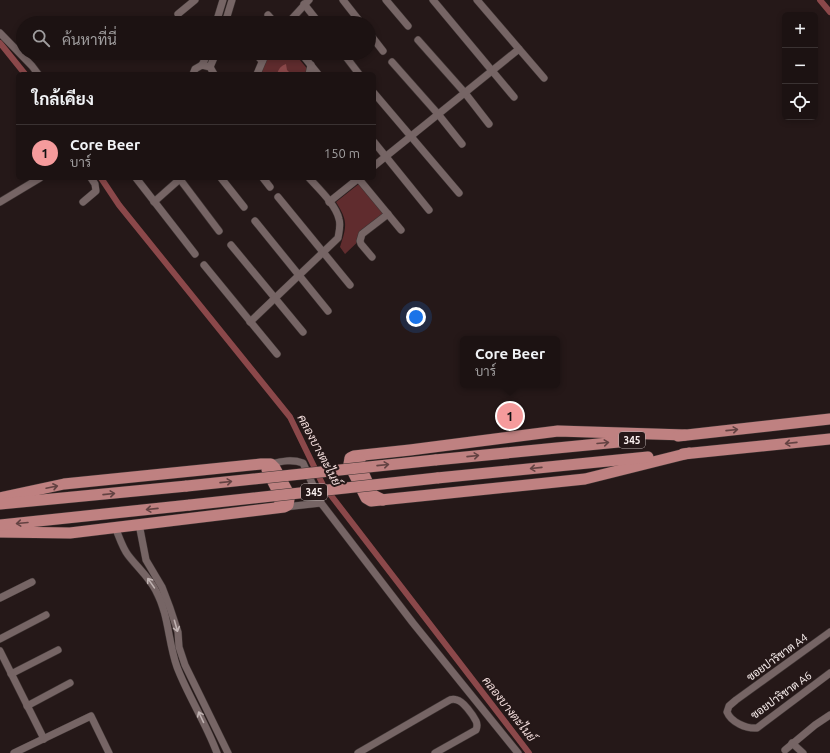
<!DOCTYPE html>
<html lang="th">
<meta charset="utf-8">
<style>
body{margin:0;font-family:Ubuntu,Sarabun,sans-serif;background:#292020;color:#f1f3f6}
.controls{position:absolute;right:12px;top:12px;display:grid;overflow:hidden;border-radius:6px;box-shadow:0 2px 6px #0003}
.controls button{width:36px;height:36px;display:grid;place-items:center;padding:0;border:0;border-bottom:1px solid #3a3232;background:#1c1212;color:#f1f3f6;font:20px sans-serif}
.you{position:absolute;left:416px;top:317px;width:14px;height:14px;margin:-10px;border:3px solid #fff;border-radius:50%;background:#1a73e8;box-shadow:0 0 0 6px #1a73e833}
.badge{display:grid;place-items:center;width:26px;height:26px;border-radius:50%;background:#f59b9c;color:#111;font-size:13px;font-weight:700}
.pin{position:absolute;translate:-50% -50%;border:2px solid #fff;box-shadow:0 1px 4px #0006}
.popup{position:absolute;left:460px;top:336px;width:100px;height:52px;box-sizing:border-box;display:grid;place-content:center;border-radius:6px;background:#1c1212;filter:drop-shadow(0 1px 3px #0005);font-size:13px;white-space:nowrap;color:#a09e9f}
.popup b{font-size:15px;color:#f1f3f6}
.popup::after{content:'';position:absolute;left:50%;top:100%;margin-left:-8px;border:8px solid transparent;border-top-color:#1c1212}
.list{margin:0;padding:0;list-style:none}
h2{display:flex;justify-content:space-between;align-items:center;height:52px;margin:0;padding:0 16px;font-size:17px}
h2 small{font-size:13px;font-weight:400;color:#a09e9f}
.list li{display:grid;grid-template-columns:26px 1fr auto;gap:12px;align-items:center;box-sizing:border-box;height:56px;padding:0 16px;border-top:1px solid #3a3232}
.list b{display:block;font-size:15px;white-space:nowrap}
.list p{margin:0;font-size:13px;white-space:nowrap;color:#a09e9f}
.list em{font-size:13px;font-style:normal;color:#a09e9f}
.icon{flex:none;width:22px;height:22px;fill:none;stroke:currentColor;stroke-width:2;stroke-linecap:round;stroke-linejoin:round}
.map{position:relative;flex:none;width:830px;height:753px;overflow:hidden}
.search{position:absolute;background:#1c1212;box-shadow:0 2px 6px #0003;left:16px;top:16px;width:360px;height:44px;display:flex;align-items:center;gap:10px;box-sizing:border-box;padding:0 14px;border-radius:22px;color:#a09e9f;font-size:15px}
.panel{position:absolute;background:#1c1212;box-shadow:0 2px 6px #0003;left:16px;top:72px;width:360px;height:108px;border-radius:6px}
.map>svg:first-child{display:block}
.green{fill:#602c2e}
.water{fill:#8b484a}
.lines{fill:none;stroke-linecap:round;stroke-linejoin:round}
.canal{stroke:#8b484a;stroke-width:6}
.minor-casing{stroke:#3e3433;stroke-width:8}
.primary-casing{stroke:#3e3433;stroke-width:12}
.minor{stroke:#766565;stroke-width:7}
.primary{stroke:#bf8181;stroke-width:11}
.primary-bridge-casing{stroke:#3e3433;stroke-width:12;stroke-linecap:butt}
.primary-bridge{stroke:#bf8181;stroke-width:11}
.oneway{stroke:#634242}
.oneway2{stroke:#c0b3b2}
.labels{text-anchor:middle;stroke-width:4;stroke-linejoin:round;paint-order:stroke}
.shield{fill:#251818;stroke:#bcb1b0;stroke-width:1}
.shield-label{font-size:10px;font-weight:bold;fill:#fcf2f1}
.street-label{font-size:11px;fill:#fcf2f1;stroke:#251818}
.water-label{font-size:12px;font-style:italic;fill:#f2dcdb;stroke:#251818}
</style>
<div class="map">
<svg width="830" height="753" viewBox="0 0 830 753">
<rect width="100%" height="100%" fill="#251818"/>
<!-- green -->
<g class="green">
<path d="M267 53H294L310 72 309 74H258Z"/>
<path d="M360 183 386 215 345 254 340 247C347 226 348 221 336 202Z"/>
</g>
<!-- water -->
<path class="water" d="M286 64 287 70 291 74H277C279 68 281 66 286 64Z"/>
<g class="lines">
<!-- canal -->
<g class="canal">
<path d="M820 0 830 12"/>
<path d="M0 43 25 74"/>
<path d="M101 178 119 205 290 417 323 485 529 753"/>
</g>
<!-- minor casing -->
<g class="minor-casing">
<g id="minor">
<path d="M343 0 361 23"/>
<path d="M386 0 408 26"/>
<path d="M433 0 514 97"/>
<path d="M477 0 544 78"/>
<path d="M304 4 319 23"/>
<path d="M178 14 195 0"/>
<path d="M268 15 275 23"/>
<path d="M216 23 223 0"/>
<path d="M225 23 232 0"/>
<path d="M288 23 309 0"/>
<path d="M0 33 32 66 38 74"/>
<path d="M369 33 383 51"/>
<path d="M418 40 465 93 489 124"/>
<path d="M255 53 262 61"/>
<path d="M301 53 318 74"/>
<path d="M343 53 359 74"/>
<path d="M392 62 438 114 462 144"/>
<path d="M202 65 208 53"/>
<path d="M210 67 216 53"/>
<path d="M193 74 195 69 202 65 210 67 214 74"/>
<path d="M257 74 266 53"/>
<path d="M309 74 311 65"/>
<path d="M374 93 459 193"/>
<path d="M374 142 429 210"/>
<path d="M374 166 519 49"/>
<path d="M136 178 195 254"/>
<path d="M179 178 219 231"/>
<path d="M221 178 244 207"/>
<path d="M263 178 270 187"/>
<path d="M358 178 401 230"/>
<path d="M278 197 350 285"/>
<path d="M0 202 40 178"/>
<path d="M83 202 96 191 95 184 91 178"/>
<path d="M154 202 181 178"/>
<path d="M329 202 359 178"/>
<path d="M255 221 328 311"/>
<path d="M231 245 303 332"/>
<path d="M372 257 361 244 360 241 362 234 388 214"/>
<path d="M204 265 277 354"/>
<path d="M250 322 338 238C339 232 341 225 339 219 336 205 319 189 309 178"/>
<path d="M271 464C282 461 292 459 303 463L321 503 413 623 518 753"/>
<path d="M285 507 321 503"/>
<path d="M139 524 146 560 162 587 170 608 178 632 179 647 185 665 228 753"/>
<path d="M115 527C119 536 122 547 128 555 137 567 149 577 156 591 169 615 168 642 177 667 188 696 206 723 217 753"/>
<path d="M0 598 32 582"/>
<path d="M830 632 736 700 729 706 727 712C731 722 746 729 757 728L830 673"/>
<path d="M0 639 46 615"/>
<path d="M0 651 44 739"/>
<path d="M11 674 58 650"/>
<path d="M27 706 70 683"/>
<path d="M792 743 803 753"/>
<path d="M785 750 815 725 830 715"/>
<path d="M14 753 91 716 109 753"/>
<path d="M358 753 448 701C451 699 454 699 457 700 463 701 473 715 476 721 478 725 477 727 476 730L435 753"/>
</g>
</g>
<!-- primary casing -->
<g class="primary-casing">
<g id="primary">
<path d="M685 435 558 431 410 450 354 456 350 458 349 464 366 498 371 501 585 479 689 453"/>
<path d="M678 436 830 419"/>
<path d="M683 454 830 439"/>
<path d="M360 460 359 463 373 495 383 500"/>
<path d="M435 460 639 440"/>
<path d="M267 470 278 492 280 503"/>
<path d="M437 478 648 457"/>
<path d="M0 498 64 484 261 464H271L275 468 288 492 289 499 288 505 284 507 70 533 0 532"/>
<path d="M0 504 187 486"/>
<path d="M0 525 190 505"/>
</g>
</g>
<!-- minor -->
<use href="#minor" class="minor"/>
<!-- primary -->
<use href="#primary" class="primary"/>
<!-- primary-bridge casing -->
<g class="primary-bridge-casing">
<g id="primary-bridge">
<path d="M187 486 435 460"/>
<path d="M190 505 437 478"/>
</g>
</g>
<!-- primary-bridge -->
<use href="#primary-bridge" class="primary-bridge"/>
</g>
<!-- one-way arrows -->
<defs><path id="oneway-shaft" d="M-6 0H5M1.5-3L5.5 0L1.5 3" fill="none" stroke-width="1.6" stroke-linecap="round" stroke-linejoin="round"/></defs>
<g class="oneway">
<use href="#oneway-shaft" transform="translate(732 430) rotate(-6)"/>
<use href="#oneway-shaft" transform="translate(603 443) rotate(-5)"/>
<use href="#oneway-shaft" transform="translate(791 443) rotate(174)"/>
<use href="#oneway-shaft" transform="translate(473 456) rotate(-6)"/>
<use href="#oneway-shaft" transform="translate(383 465) rotate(-6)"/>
<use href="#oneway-shaft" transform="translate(536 468) rotate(174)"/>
<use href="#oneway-shaft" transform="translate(226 482) rotate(-6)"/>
<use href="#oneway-shaft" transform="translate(52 487) rotate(-12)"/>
<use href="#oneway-shaft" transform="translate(109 494) rotate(-6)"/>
<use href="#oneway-shaft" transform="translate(152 509) rotate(174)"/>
<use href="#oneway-shaft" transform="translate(22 523) rotate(175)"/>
</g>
<g class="oneway2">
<use href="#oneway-shaft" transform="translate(151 583) rotate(-125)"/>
<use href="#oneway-shaft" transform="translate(176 626) rotate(74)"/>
<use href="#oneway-shaft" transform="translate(201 717) rotate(-115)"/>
</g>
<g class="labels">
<!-- shield labels -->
<g class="shield">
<rect x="619" y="432" width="26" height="16" rx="3"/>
<rect x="301" y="484" width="26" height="16" rx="3"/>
</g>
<g class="shield-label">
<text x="632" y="444">345</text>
<text x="314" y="496">345</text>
</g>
<!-- street labels -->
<g class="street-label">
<text transform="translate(777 657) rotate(-36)" y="4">ซอยปาริชาต A4</text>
<text transform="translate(781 695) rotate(-36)" y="4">ซอยปาริชาต A6</text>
</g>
<!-- water labels -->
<g class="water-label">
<text transform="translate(319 450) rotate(62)" y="4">คลองบางตะไนย์</text>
<text transform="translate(509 709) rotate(52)" y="4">คลองบางตะไนย์</text>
</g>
</g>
</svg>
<div class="controls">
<button>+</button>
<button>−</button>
<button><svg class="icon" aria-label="locate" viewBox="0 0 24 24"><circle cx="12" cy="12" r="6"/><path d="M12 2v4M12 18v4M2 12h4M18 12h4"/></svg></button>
</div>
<div class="you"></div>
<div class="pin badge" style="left:510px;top:416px">1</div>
<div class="popup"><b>Core Beer</b>บาร์</div>
<div class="search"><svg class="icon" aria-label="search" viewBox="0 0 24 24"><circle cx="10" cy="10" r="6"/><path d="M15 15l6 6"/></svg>ค้นหาที่นี่</div>
<section class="panel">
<h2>ใกล้เคียง<small></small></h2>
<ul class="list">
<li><span class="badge">1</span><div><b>Core Beer</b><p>บาร์</p></div><em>150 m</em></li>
</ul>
</section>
</div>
